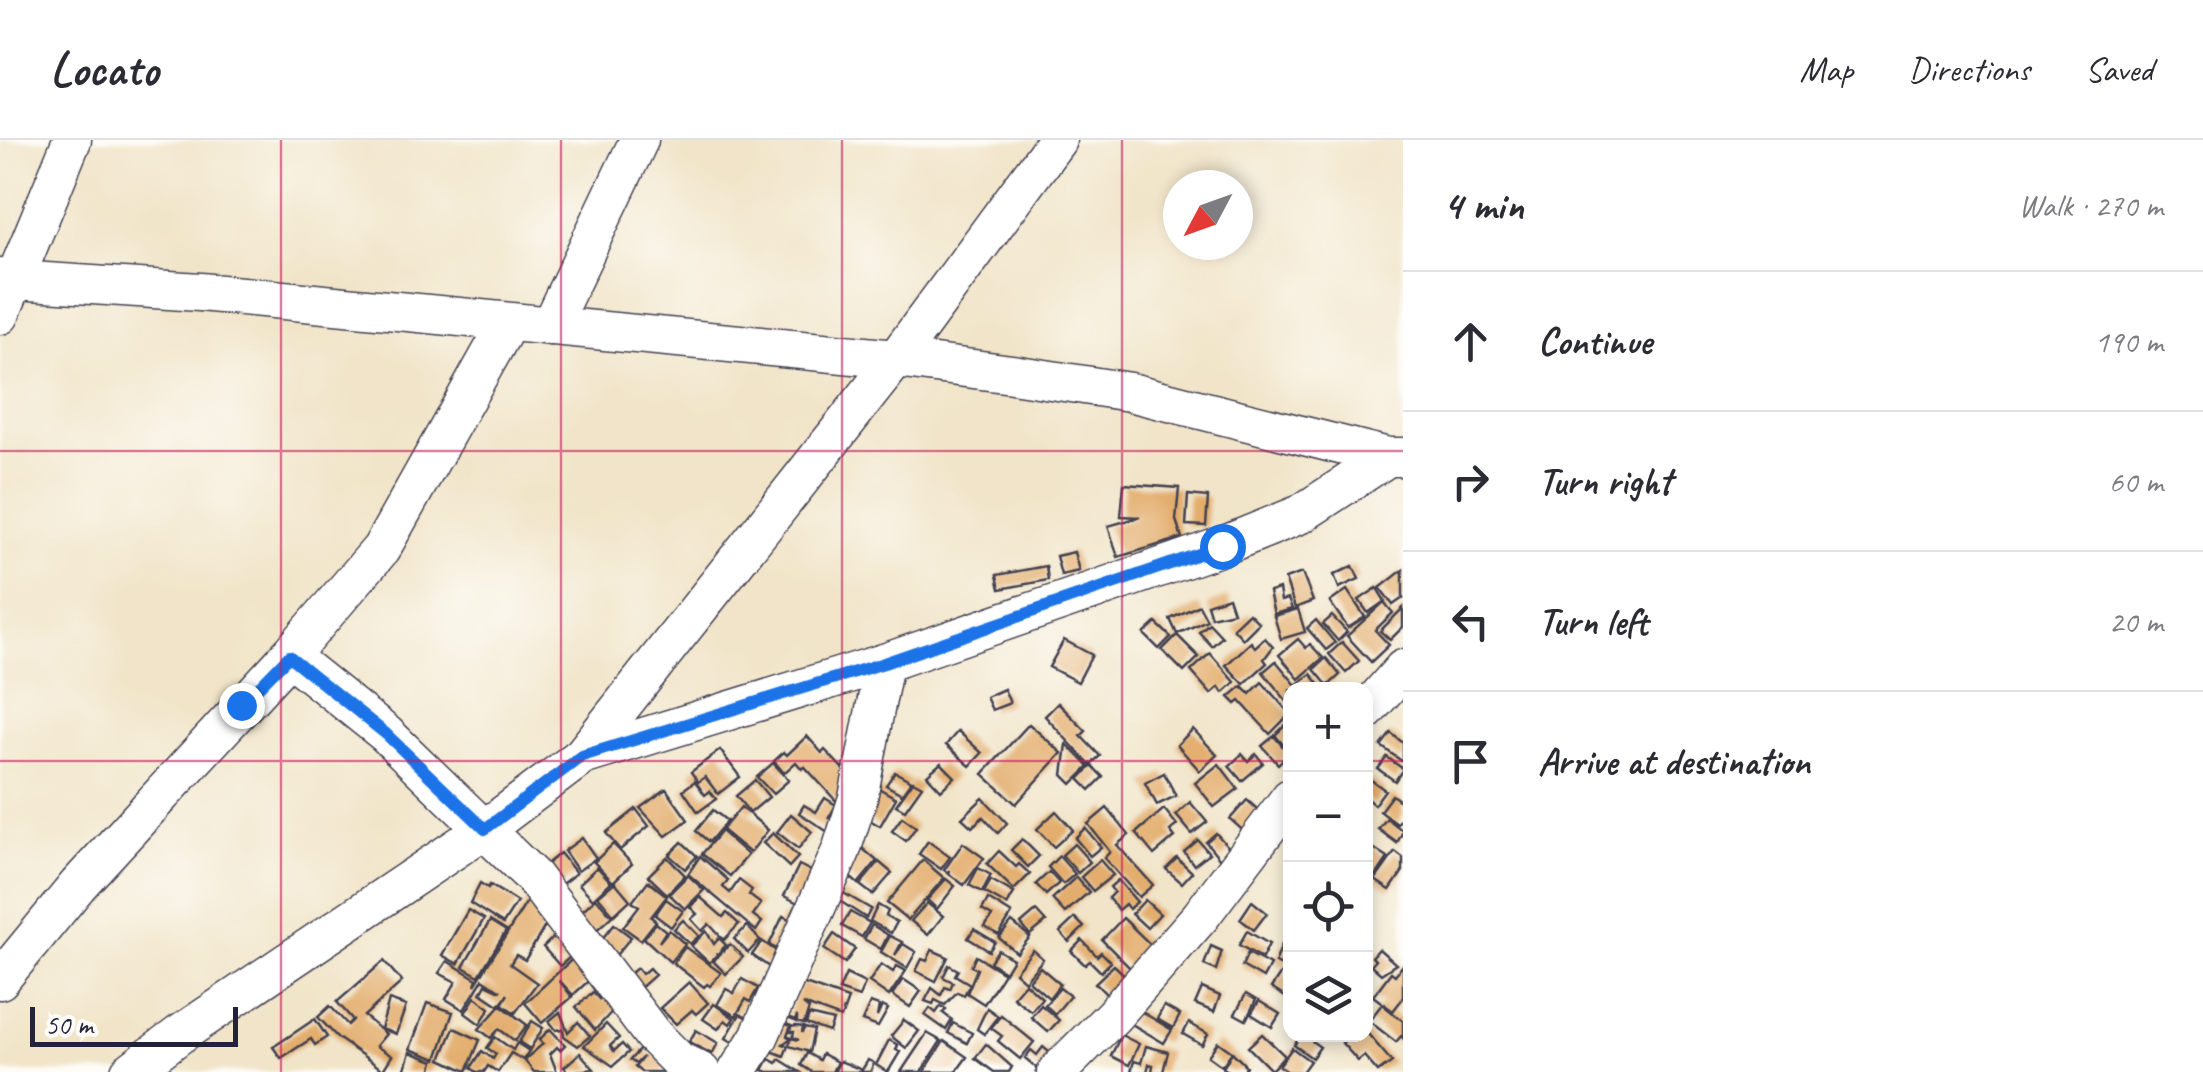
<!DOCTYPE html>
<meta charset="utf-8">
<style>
body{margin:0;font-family:Caveat,sans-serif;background:#f2f2f3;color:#2b2b33}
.controls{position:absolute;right:30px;bottom:30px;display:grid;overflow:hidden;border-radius:20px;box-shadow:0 5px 15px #0003}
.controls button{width:90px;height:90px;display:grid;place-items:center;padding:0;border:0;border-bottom:2px solid #e1e1e2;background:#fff;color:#2b2b33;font:50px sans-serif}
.compass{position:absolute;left:1163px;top:30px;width:90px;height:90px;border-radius:50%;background:#fff;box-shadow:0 5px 15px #0003;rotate:229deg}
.scale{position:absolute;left:30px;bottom:25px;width:208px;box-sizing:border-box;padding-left:10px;border:5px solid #22223b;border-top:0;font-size:28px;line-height:35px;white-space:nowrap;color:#22223b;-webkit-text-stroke:8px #fdfcf7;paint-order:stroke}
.stop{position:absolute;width:30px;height:30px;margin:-22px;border:8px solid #1a73e8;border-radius:50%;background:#fff}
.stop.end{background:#1a73e8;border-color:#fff;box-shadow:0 2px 10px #0008}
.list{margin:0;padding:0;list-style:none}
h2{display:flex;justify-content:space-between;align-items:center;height:130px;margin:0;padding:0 40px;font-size:42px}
h2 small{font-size:32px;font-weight:400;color:#7c7c81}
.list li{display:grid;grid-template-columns:65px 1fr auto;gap:30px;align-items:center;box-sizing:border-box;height:140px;padding:0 40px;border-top:2px solid #e1e1e2}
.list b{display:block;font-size:38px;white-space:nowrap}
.list em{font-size:32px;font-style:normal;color:#7c7c81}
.icon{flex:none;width:55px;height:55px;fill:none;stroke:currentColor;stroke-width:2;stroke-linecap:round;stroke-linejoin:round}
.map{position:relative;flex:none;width:1403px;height:932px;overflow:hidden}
header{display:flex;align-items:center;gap:60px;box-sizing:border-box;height:140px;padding:0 50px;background:#fff;border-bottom:2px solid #e1e1e2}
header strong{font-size:48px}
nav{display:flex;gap:55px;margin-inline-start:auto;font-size:35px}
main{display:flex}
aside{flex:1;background:#fff}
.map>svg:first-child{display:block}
.building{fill:#e3ad6d}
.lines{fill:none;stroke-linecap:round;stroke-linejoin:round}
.minor-casing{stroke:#413f50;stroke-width:41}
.minor{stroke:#fff;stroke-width:38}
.route{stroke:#1a73e8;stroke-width:12}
.grid{fill:none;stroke:#c2185b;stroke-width:2.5;stroke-opacity:0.55}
</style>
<header>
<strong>Locato</strong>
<nav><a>Map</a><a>Directions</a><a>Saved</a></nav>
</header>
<main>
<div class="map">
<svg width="1403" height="932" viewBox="0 0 1403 932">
<rect width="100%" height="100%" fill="#fdfcf7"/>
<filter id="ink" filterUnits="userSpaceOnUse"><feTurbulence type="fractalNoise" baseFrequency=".01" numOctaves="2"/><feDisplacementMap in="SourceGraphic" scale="20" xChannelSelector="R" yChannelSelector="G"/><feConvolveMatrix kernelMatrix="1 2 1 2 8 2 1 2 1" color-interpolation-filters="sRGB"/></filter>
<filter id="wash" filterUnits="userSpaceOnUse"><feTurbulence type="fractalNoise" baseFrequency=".0048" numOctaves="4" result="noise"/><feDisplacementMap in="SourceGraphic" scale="40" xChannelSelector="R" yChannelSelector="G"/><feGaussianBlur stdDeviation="2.25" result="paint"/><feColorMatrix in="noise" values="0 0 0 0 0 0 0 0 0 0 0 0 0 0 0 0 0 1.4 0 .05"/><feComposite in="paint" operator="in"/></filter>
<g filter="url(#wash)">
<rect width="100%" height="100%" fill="#f1e4c8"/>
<g id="blocks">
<!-- building -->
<g class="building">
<path d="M1124 344 1179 348 1176 380 1182 398 1118 417 1108 386 1140 377 1121 376Z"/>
<path d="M1188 355 1208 357 1206 386 1186 385Z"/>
<path d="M1074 412 1079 431 1061 435 1056 416Z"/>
<path d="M1046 426 1048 440 1000 449 997 435Z"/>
<path d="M1353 426 1359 439 1339 448 1334 435Z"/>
<path d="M1403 430V458L1393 465 1380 448Z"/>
<path d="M1302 433 1313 461 1295 468 1285 439Z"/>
<path d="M1377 448 1385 461 1368 473 1359 460Z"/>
<path d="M1279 449 1281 461 1288 459 1292 469 1274 474 1269 452Z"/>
<path d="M1347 450 1365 477 1348 488 1330 462Z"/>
<path d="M1228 457 1233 472 1211 477 1207 464Z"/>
<path d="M1384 462 1393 473 1375 490 1389 505 1371 522 1347 496Z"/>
<path d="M1199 465 1207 480 1177 494 1170 479Z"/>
<path d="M1403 468V487L1390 500 1380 491Z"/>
<path d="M1298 469 1305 492 1281 499 1274 476Z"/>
<path d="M1249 473 1259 483 1243 499 1233 488Z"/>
<path d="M1332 476 1347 492 1338 501 1323 484Z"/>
<path d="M1316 480 1335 503 1326 510 1307 488Z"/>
<path d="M1156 483 1171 497 1159 509 1144 494Z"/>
<path d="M1209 483 1222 497 1212 506 1199 492Z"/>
<path d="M1177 495 1199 517 1184 532 1162 510Z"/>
<path d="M1265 498 1273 507 1264 519 1267 523 1244 544 1226 525 1251 502 1255 507Z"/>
<path d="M1298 499 1306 508 1310 504 1323 518 1299 539 1279 515Z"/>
<path d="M1064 500 1092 515 1078 542 1049 527Z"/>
<path d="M1342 502 1359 521 1346 533 1329 514Z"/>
<path d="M1210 513 1235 542 1223 553 1219 547 1211 554 1191 531Z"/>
<path d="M1326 518 1340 535 1328 546 1314 529Z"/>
<path d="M1276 521 1296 545 1311 534 1324 550H1290V565L1263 532Z"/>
<path d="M1262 542 1290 574 1270 594 1240 561 1236 564 1229 557 1242 546 1250 554Z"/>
<path d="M1004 549 1010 563 992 570 986 557Z"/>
<path d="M1058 563 1086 591 1081 596 1100 616 1090 625 1045 576Z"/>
<path d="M1290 581V613L1275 595Z"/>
<path d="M1029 584 1062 613 1016 664 983 634Z"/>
<path d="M1193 589 1217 615 1200 631 1177 605Z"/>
<path d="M958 591 982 613 970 626 946 605Z"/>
<path d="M1391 593 1403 603V622L1381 606Z"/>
<path d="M807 596 822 613 825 610 858 645 838 663 805 627 802 629 796 622 784 633 774 621 784 612 787 615Z"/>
<path d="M1274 596 1289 614 1278 624 1262 606Z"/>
<path d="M1067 604 1089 627 1072 644 1063 635Z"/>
<path d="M720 610 740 637 718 654 705 637 698 642 691 632Z"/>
<path d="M1242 614 1248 621 1256 614 1263 623 1242 641 1229 626Z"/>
<path d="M1387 617 1403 629 1395 641 1378 629Z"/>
<path d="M773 623 789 640 773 654 757 637Z"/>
<path d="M941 623 955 637 941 650 927 635Z"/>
<path d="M1219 624 1238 649 1214 667 1195 643Z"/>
<path d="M1092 626 1103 637 1090 650 1079 639Z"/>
<path d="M895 632 911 641 902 654 886 645Z"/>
<path d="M1164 633 1176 656 1157 665 1145 643Z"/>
<path d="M1367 637 1385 650 1374 665 1366 658Z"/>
<path d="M755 640 769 657 750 673 736 656Z"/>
<path d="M695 641 705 655 710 651 716 659 698 672 683 650Z"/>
<path d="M913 641 922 646 905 670 896 665Z"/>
<path d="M875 646 896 658 880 686 859 674Z"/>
<path d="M666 649 688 680 666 696 640 668Z"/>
<path d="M1392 655 1403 663V676L1397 684 1380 671Z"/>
<path d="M825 658 836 665 828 679 836 669 831 694 799 673 804 665 816 672Z"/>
<path d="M983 658 1007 683 998 693 983 677 972 687 962 678Z"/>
<path d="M1247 660 1266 677 1249 696 1230 679Z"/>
<path d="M1190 662 1207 682 1192 694 1176 675Z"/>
<path d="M741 667 768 690 750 713 722 690Z"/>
<path d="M1107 668 1129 695 1117 705 1153 745 1139 757 1104 718 1110 712 1088 684Z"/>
<path d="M636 669 649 686 620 710 606 693Z"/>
<path d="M1164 669 1177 685 1170 691 1175 697 1154 715 1136 693Z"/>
<path d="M713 670 727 681 709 702 696 691Z"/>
<path d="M1056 671 1073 690 1054 707 1037 689Z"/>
<path d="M791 674 812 692 798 709 777 692Z"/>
<path d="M902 677 916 687 906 701 892 691Z"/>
<path d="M1387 678 1403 691 1397 703 1378 689Z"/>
<path d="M1085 688 1101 707 1090 716 1075 698Z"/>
<path d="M721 691 748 715 730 736 702 714Z"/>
<path d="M773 693 798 717 789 727 763 703Z"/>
<path d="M1216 693 1231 710 1220 719 1206 702Z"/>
<path d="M582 698 596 718 578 731 564 711Z"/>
<path d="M1022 699 1039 716 1028 727 1011 710Z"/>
<path d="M1198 700 1209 713 1194 725 1184 712Z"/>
<path d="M928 701 950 717 941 729 919 714Z"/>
<path d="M682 702 697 716 685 729 669 715Z"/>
<path d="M963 703 984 718 964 745 949 734 950 730 948 733 944 730Z"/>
<path d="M1366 703 1388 718 1376 736 1366 729Z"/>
<path d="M613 704 632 724 613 742 594 722Z"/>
<path d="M1074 704 1090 722 1078 733 1062 715Z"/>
<path d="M862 708 877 721 858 744 843 731Z"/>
<path d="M999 711 1016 727 1019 724 1030 734 1014 750 987 724Z"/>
<path d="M1395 712 1403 718V731L1390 750 1375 740Z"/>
<path d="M560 713 576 733 553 751 537 732Z"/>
<path d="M700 716 728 740 723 747 730 753 739 740 752 750 749 755 761 764 753 775 762 782 756 791 688 734Z"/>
<path d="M1059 716 1075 734 1063 744 1048 727Z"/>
<path d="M667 717 685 735 667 754 648 736Z"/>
<path d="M1177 718 1192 732 1182 743 1166 729Z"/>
<path d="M923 720 944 738 908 780 887 763Z"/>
<path d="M1100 720 1113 735 1093 751 1081 737Z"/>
<path d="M879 722 892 733 873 755 860 745Z"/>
<path d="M799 725 823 737 808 768 784 756Z"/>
<path d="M597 727 611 742 593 759 579 744Z"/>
<path d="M978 728 991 735 982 752 969 745Z"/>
<path d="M1049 732 1059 743 1046 755 1036 744Z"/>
<path d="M688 735 704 750 685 769 669 754Z"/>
<path d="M1076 737 1089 752 1065 773 1052 759Z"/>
<path d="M946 739 955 746 937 769 927 760Z"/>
<path d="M991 740 1014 753 1007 765 984 752Z"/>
<path d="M1118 740 1137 762 1129 769 1125 764 1118 770 1108 758 1114 752 1110 747Z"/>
<path d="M648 741 667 756 651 777 656 781 641 800 623 787 639 766 632 762Z"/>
<path d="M615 742 630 760 614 775 598 756Z"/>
<path d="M480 743 488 748 490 745 517 762 503 784 470 763Z"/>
<path d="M534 750 547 783 525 820 516 815 510 824 537 843 515 873 502 864 508 854 499 865 481 853 486 844 501 851 483 839 464 870 446 859 456 842 439 833 447 821 477 839 475 845Z"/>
<path d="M840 751 871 769 866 778 835 758Z"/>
<path d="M700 757 723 777 727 773 739 784 724 800 709 784 702 791 691 779 697 774 690 767Z"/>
<path d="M596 758 612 776 591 795 575 777Z"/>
<path d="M666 759 683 771 671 787 655 775Z"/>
<path d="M988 759 1012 774 999 795 985 787 992 776 982 770Z"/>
<path d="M1145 760 1160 774 1147 788 1132 774Z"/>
<path d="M1252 761 1267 773 1254 790 1240 779Z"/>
<path d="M927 763 943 776 928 795 911 781Z"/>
<path d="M878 765 888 771 886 776 897 782 891 793 870 781Z"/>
<path d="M468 770 484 779 458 824 442 815Z"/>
<path d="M1036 771 1046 782 1030 795 1021 784Z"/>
<path d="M850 772 870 783 862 797 842 786Z"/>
<path d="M783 776 800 784 785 813 769 805Z"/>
<path d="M1075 778 1084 787 1069 802 1060 792Z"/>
<path d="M1123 778 1153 807 1131 829 1102 800Z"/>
<path d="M683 780 699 796 690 804 674 789Z"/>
<path d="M490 781 506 791 479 836 463 827Z"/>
<path d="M1012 782 1030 797 1017 813 999 798Z"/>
<path d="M656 783 666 791 659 802 669 790 685 804 670 822 644 798Z"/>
<path d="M614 784 631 797 613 819 597 805Z"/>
<path d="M872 785 888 795 881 809 864 799Z"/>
<path d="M747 786 760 800 748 813 734 799Z"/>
<path d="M974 789 995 802 989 811 968 798Z"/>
<path d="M561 790 579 809 560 826 543 807Z"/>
<path d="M706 791 714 804 719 798 726 805 709 823 691 806Z"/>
<path d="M1247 791 1269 804 1262 818 1239 805Z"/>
<path d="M834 794 855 809 845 823 824 809Z"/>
<path d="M890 796 902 802 895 815 903 804 916 812 907 828 881 812Z"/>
<path d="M1082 800 1097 816 1101 812 1111 822 1101 832 1090 821 1085 825 1071 811Z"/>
<path d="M762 801 779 813 769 827 752 815Z"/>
<path d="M1283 802 1290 805 1287 828 1275 823Z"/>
<path d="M730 804 743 817 726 834 713 821Z"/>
<path d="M1211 806 1222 811 1216 830 1204 825Z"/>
<path d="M685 807 721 833 710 846 707 844 704 847 673 823Z"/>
<path d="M1379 809 1396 824 1381 834 1371 825 1375 820 1372 817Z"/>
<path d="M582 810 595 835 573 855 559 840 572 857 542 883 525 863Z"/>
<path d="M932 810 948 817 936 841 916 831 922 819 927 821Z"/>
<path d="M998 810 1013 819 1005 832 990 822Z"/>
<path d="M1033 810 1043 819 1025 841 1015 832Z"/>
<path d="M1248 813 1270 825 1263 838 1242 826Z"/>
<path d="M976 816 1004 833 984 864 967 853 977 829 971 826Z"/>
<path d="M384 821 402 842 364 876 386 894 376 906 392 916 383 930 338 898 318 877 330 866 348 885 353 880 337 862Z"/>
<path d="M881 824 893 832 897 826 906 831 889 856 869 842Z"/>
<path d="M949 825 958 830 955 835 970 844 964 855 957 852 945 865 935 860 933 864 925 861 932 848 941 855 945 847 950 849 953 842 943 837Z"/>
<path d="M1114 825 1130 840 1111 859 1095 843Z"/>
<path d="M1403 825V858L1393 871 1373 856 1391 832 1395 835Z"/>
<path d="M1040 827 1060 844 1049 858 1029 841Z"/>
<path d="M637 828 642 834 649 828 655 835 638 850 626 837Z"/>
<path d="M1281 833 1290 839V860L1271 848Z"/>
<path d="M846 834 865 843 859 857 839 850Z"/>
<path d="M742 839 758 848 750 862 746 859 736 876 717 865 726 849 734 853Z"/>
<path d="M903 839 921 851 910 867 892 855Z"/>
<path d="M689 842 708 863 696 874 692 870 676 884 660 868Z"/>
<path d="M802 843 848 859 841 878 803 864 809 869 804 884 797 882V876L795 881 787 878Z"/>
<path d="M1025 843 1042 858 1031 871 1013 857Z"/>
<path d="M1060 848 1070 856 1055 874 1045 865Z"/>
<path d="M1202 848 1220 856 1214 872 1195 864Z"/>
<path d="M593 852 599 859 602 857 618 865 595 890 576 867Z"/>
<path d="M1246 854 1256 860 1246 880 1235 874Z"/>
<path d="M475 857 490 868 480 884 465 873Z"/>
<path d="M389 860 406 866 396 894 381 889Z"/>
<path d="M1259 861 1280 874 1272 887 1251 874Z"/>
<path d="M427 863 453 872 437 919 410 909Z"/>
<path d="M870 863 879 866 877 877 882 866 888 869 878 887 862 881Z"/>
<path d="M714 864 734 878 730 884 725 880 718 889 703 879Z"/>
<path d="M1382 864 1403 881V898L1401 896 1396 902 1369 881Z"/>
<path d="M501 865 527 885 515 901 499 889 491 898 479 889Z"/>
<path d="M1041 865 1059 880 1048 892 1031 877Z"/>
<path d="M941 866 946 869 943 873 952 880 946 890 925 875 930 868 936 873Z"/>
<path d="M1164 866 1180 875 1173 888 1157 879Z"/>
<path d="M987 868 998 876 984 894 977 889Z"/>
<path d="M1137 869 1172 890 1164 903 1130 883Z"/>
<path d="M560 872 568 892 578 882 590 896 578 906 564 896 563 889 556 890 549 881Z"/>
<path d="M740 874 758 884 744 909 726 898Z"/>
<path d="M809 875 833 881 829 892 806 884Z"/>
<path d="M1001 875 1034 902 1020 919 998 901 1002 896 991 888Z"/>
<path d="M315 879 327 897 315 905 311 899 281 918 273 907Z"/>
<path d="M904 880 919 891 906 908 891 896Z"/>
<path d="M532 881 543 888 530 909 519 902Z"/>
<path d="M781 882 791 886 787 896 791 898 783 904 788 906 784 916 769 910Z"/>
<path d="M953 883 972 893 967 903 948 893Z"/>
<path d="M1189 883 1208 894 1202 905 1183 894Z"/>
<path d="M606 884 619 898 610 906 614 911 622 904 629 912 613 926 584 906Z"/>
<path d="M796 886 803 887 802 893 804 888 814 890 809 912 789 906 791 898 799 900 793 897 794 892H790L791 887Z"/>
<path d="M454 888 480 900 467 931 441 919Z"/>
<path d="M550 889 565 905 560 910 557 907 550 914 557 932H534L524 920 543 904 539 900Z"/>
<path d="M696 890 718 903 712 914 689 902Z"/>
<path d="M927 893 941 901 921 932H901Z"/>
<path d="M1262 894 1285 916 1271 930 1248 907Z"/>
<path d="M1302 894 1320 907 1312 918 1294 905Z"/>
<path d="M1352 894H1368L1392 922 1378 932 1364 916 1358 921 1342 903Z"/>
<path d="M1121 895 1139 904 1129 925 1111 916Z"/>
<path d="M495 897 513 910 517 903 529 911 523 920 511 913 498 932 488 926 484 932H477L471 928 482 911 493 919 496 914 487 908Z"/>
<path d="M889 900 898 905 896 910 900 912 888 932 876 925Z"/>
<path d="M944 901 967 917 956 932H924Z"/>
<path d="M1218 902 1232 912 1222 926 1208 916Z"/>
<path d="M986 904 1012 927 1009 932H994L975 918Z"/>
<path d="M1146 906 1168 912 1163 932H1152L1153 925 1149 924 1147 932H1131L1134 921 1141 923Z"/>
<path d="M642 907 667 925 661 932H641L635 927 643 917 636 924 630 920Z"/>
<path d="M1043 907 1056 918 1045 932H1036L1038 929 1025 918 1031 910 1037 915Z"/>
<path d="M1292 908 1310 921 1302 932H1288L1279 926Z"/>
<path d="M410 912 434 921 431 932H404Z"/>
<path d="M1232 912 1246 926 1243 932H1231L1223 928Z"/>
<path d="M580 913 594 929 568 932 564 927Z"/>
<path d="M807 913 819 920 822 914 837 922 832 932H812L801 925Z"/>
<path d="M769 919 777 923 779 919 800 932H768L763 930Z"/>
<path d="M868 920 874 923 870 932H834L840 921 862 930Z"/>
</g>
</g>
</g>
<g filter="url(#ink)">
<use href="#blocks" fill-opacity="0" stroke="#413f50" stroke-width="2.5"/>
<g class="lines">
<!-- minor casing -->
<g class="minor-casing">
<g id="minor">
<path d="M0 137 15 140 200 152 896 219 1012 234 1130 252 1388 317H1403"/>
<path d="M0 175 72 0"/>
<path d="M550 186 639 0"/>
<path d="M289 516 386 594 533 737 652 894 679 921 701 932"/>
<path d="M1366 571 1403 529"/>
<path d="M582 616 884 523 1222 406 1301 374 1388 317"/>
<path d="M0 840 78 745 289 516 381 409 508 183"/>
<path d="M130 932 179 895 485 689 582 616 896 219 1057 0"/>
<path d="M737 932 759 897 841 711 858 658 884 523"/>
<path d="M1057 932 1113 876 1200 777 1290 658"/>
</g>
</g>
<!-- minor -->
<use href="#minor" class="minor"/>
</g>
</g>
<g class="lines" filter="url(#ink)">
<!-- route -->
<path class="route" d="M241 565 289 516 386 594 485 689 582 616 884 523 1222 406"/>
</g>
<!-- grid -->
<path class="grid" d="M281 0V932M561 0V932M842 0V932M1122 0V932M0 311H1403M0 621H1290M1366 621H1403"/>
</svg>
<div class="controls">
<button>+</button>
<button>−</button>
<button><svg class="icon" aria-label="locate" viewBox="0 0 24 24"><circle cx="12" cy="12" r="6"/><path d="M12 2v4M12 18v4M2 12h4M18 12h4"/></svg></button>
<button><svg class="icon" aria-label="layers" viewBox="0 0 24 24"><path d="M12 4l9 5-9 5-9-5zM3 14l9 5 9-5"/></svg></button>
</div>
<svg class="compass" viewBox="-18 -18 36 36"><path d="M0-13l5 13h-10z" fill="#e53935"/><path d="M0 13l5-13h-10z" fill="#7c7c81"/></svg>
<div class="scale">50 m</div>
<div class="stop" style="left:1222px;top:406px"></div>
<div class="stop end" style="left:241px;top:565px"></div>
</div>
<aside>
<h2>4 min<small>Walk · 270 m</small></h2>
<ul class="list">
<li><svg class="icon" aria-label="ahead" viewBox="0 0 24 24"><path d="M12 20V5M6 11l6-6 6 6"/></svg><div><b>Continue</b></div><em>190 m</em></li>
<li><svg class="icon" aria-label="right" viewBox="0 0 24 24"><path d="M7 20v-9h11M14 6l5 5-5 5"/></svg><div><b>Turn right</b></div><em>60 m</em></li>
<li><svg class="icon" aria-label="left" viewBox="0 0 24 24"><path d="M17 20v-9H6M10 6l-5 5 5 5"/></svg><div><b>Turn left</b></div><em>20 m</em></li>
<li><svg class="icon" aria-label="arrive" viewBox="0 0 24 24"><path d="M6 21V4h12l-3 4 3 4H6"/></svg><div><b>Arrive at destination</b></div></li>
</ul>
</aside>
</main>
